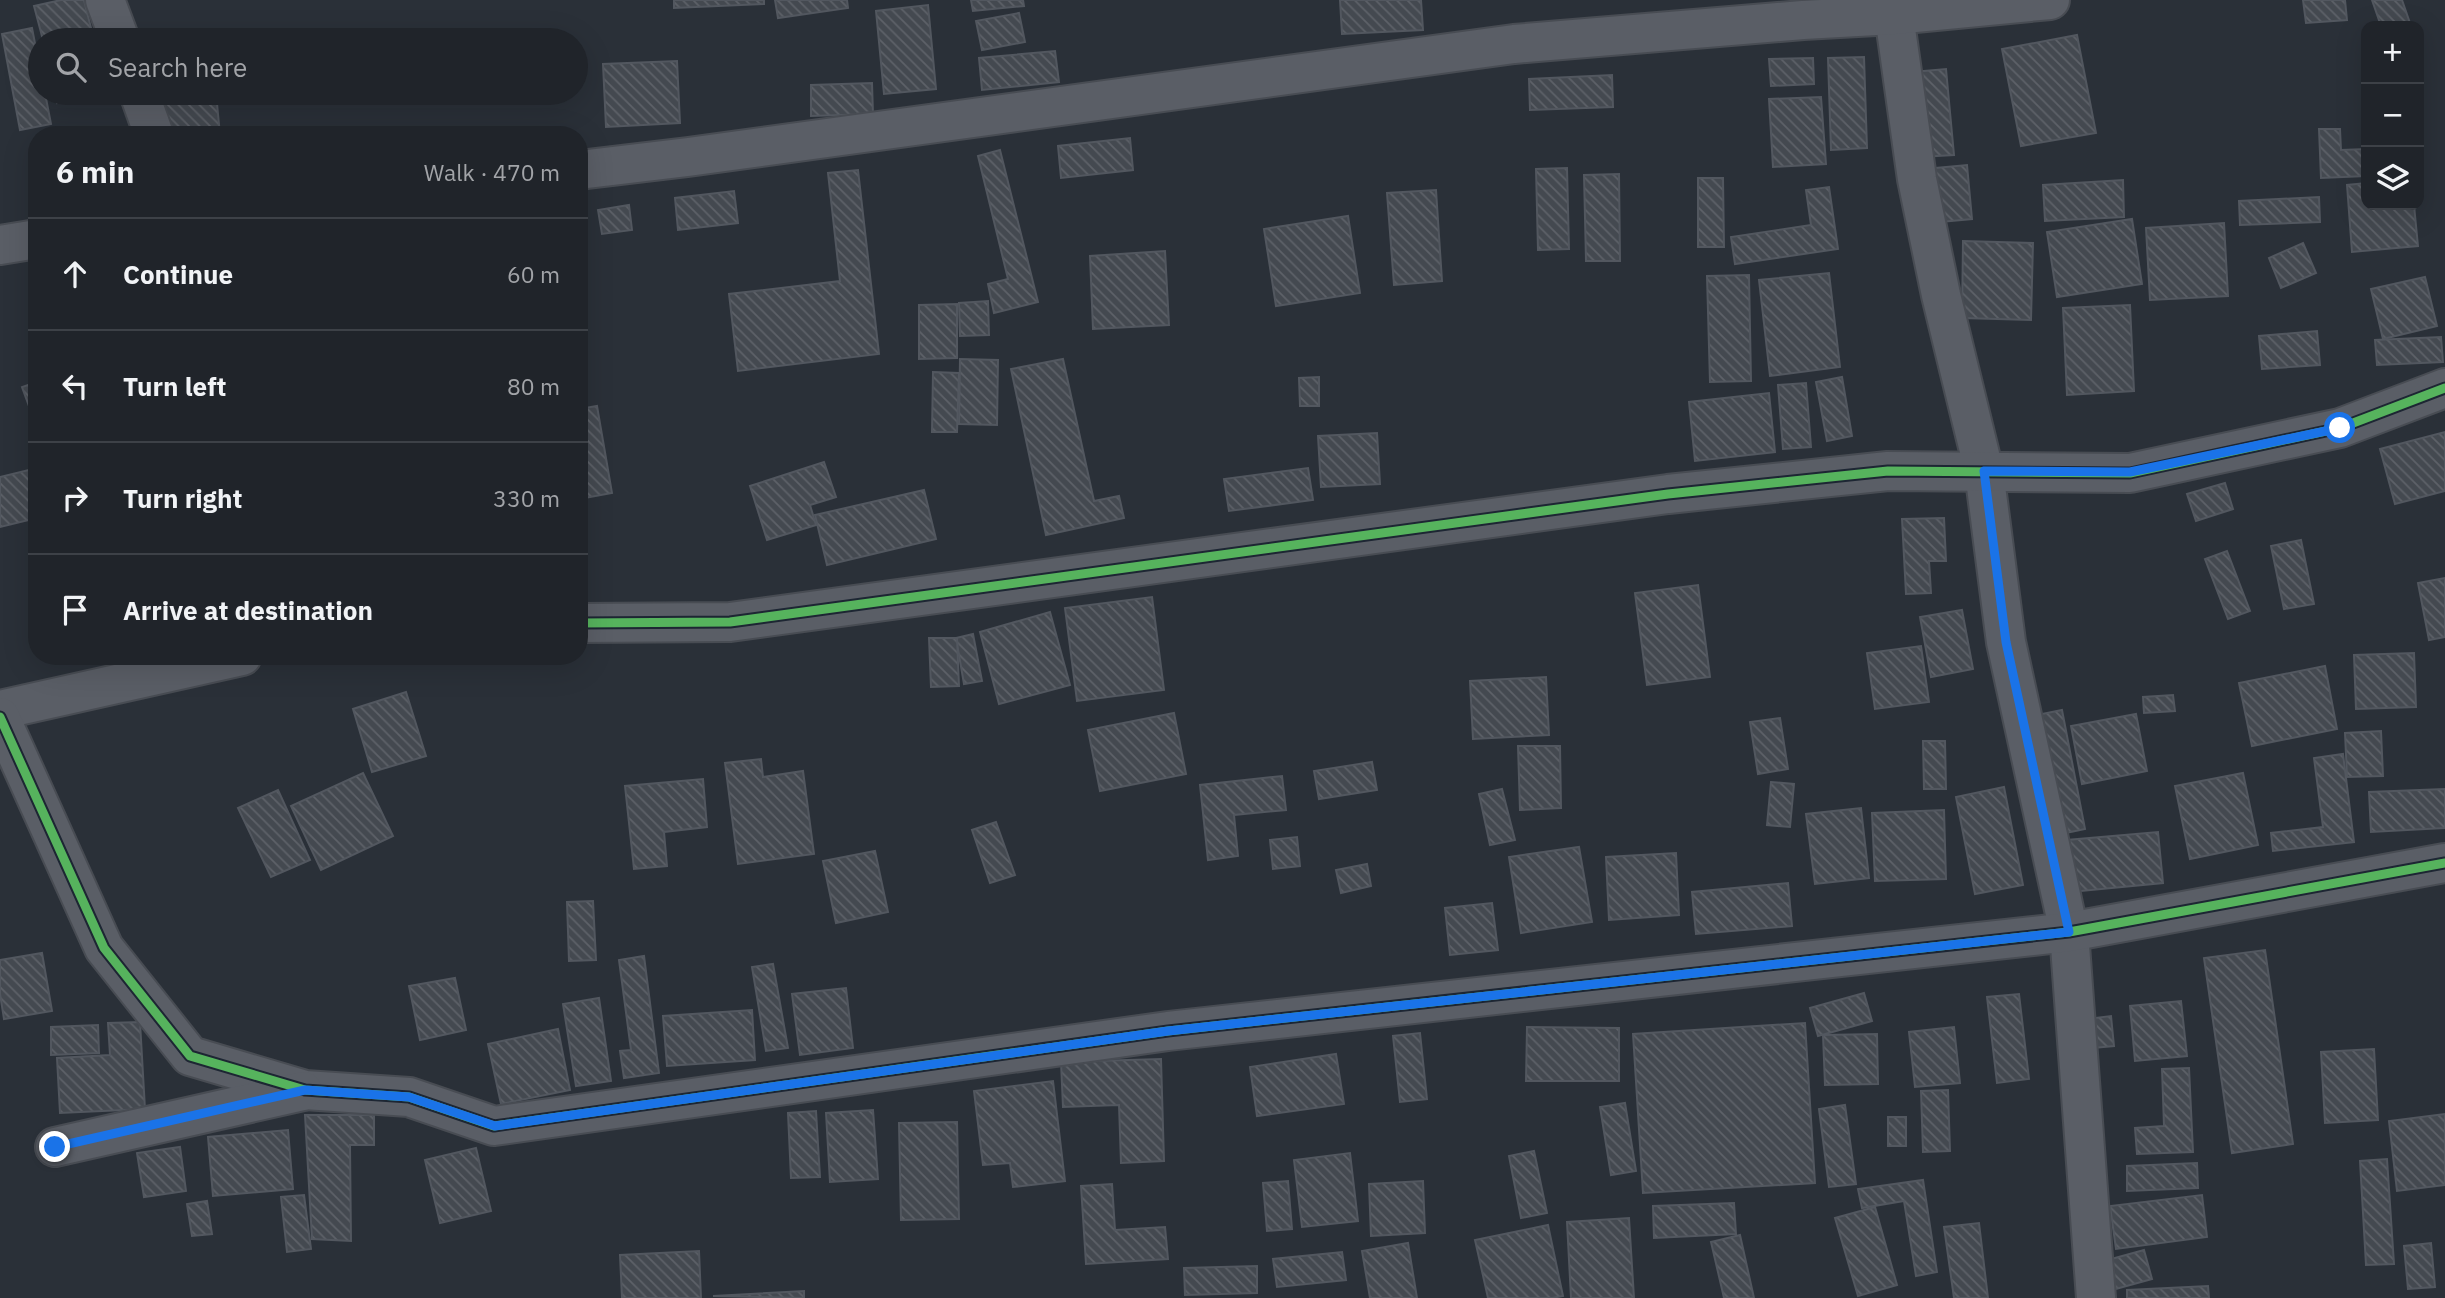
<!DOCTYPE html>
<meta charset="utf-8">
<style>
body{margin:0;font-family:"IBM Plex Sans",sans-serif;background:#282c32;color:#f1f3f6}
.controls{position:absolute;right:21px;top:21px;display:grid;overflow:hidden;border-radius:14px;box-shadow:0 7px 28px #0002}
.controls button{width:63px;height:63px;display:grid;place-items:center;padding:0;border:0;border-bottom:2px solid #3d4147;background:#20242a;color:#f1f3f6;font:35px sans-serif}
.stop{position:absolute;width:21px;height:21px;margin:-16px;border:5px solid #1a73e8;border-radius:50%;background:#fff}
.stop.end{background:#1a73e8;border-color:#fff;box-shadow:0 2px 7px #0008}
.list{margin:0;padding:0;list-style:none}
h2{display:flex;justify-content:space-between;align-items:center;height:91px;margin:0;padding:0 28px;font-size:30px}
h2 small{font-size:23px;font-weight:400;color:#a2a4a8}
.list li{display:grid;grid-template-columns:46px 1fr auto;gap:21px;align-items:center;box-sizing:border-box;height:112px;padding:0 28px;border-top:2px solid #3d4147}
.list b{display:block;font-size:26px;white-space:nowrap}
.list em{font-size:23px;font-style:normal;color:#a2a4a8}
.icon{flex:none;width:38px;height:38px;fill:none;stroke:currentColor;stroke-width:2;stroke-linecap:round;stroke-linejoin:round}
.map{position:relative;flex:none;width:2445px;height:1298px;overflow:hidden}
.search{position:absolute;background:#20242a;box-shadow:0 7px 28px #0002;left:28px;top:28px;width:560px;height:77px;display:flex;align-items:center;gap:18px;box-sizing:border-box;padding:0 24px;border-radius:38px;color:#a2a4a8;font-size:26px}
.panel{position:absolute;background:#20242a;box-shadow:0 7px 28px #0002;left:28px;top:126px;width:560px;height:539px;border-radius:28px}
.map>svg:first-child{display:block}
.building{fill:url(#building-back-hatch);stroke:#52575f;stroke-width:2}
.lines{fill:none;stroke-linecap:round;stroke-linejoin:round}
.minor-casing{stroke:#484c53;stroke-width:42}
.minor{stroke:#5a5e66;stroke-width:38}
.cycleway-casing{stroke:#1d2633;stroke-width:13}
.cycleway{stroke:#56b35d;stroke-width:9}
.route{stroke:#1a73e8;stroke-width:9}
</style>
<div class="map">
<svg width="2445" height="1298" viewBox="0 0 2445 1298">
<defs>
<pattern id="building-back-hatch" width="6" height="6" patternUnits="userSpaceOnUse" patternTransform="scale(1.75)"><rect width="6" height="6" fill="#444950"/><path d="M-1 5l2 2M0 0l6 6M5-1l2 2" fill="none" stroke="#5d6168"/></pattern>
</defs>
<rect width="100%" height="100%" fill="#2a3038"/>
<!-- building -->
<g class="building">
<path d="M61 0H84L94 40H43L34 6Z"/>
<path d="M674 0H764V4L674 8Z"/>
<path d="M775 0H847L848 8 778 18Z"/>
<path d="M971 0H1023L1024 6 973 11Z"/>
<path d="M1340 0H1421L1423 30 1342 34Z"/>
<path d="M2303 0H2345L2347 20 2306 23Z"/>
<path d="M2372 0H2402L2411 26H2381Z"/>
<path d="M928 5 936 89 884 94 876 11Z"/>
<path d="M1019 13 1025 42 982 50 976 21Z"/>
<path d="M32 28 40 69V93H45L51 124 20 130 2 34Z"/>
<path d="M211 32V40H159V36Z"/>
<path d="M2077 35 2096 133 2021 146 2002 49Z"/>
<path d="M1055 51 1059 82 982 90 979 58Z"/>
<path d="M1864 57 1867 148 1831 150 1828 58Z"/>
<path d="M1813 58 1814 84 1771 86 1769 59Z"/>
<path d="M677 61 680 123 606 127 603 64Z"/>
<path d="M1946 69 1954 155 1920 157 1913 72Z"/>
<path d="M1612 75 1613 107 1530 110 1529 79Z"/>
<path d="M872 83 873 114 811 116V85Z"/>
<path d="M55 93H102L57 103Z"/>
<path d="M163 93H216L220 135H167Z"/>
<path d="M1821 97 1826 164 1773 167 1769 99Z"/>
<path d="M2319 129H2340L2341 150 2366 149V176L2321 178Z"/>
<path d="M1130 138 1133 170 1061 178 1058 146Z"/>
<path d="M1000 150 1038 302 994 313 988 284 1008 279 978 156Z"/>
<path d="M1967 165 1972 219 1930 223 1925 169Z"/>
<path d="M1567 168 1569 249 1538 250 1536 169Z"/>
<path d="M858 170 879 354 738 371 729 294 840 281 828 173Z"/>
<path d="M1619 174 1620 261H1586L1584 175Z"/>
<path d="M1698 178H1723L1724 247H1698Z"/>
<path d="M2123 180 2124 217 2045 221 2043 185Z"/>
<path d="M2366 183V205H2414L2418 246 2352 252 2347 185Z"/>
<path d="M1829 187 1838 249 1735 264 1731 237 1811 225 1806 190Z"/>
<path d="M1436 190 1442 281 1394 285 1387 193Z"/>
<path d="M734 191 738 223 678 230 675 198Z"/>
<path d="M2319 197 2320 222 2240 225 2239 201Z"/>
<path d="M629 205 632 230 602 234 598 210Z"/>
<path d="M1348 216 1360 293 1276 306 1264 229Z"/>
<path d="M2132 219 2142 284 2057 297 2047 232Z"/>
<path d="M2224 223 2228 296 2150 300 2146 228Z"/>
<path d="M1963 241 2033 243 2031 320 1962 318Z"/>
<path d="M2303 243 2316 273 2281 288 2269 258Z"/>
<path d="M1165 251 1169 325 1093 329 1090 256Z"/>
<path d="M1829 273 1840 367 1770 376 1759 280Z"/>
<path d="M1749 275 1751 381 1710 382 1707 276Z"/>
<path d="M2425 277 2437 326 2383 339 2371 289Z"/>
<path d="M988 301 989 335 960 336 959 303Z"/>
<path d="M957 304V358L919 359V305Z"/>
<path d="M2130 305 2134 391 2067 395 2063 308Z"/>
<path d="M2317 331 2320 365 2262 369 2259 336Z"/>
<path d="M2441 337 2443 362 2377 365 2375 340Z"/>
<path d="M960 359 998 360 997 425 959 424Z"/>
<path d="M1063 359 1094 501 1119 496 1124 518 1046 535 1011 369Z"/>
<path d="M933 372 959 373 957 432H932Z"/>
<path d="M1319 377V406H1300L1299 378Z"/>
<path d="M1842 377 1852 436 1827 441 1816 382Z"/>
<path d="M37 382V428L22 387Z"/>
<path d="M1806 383 1811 447 1783 449 1778 385Z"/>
<path d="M1769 393 1775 452 1695 461 1689 402Z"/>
<path d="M597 406 612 493 579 499V409Z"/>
<path d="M2445 432V491L2395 504 2380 449Z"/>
<path d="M1377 433 1380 484 1321 487 1318 436Z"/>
<path d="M824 462 836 497 810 505 816 525 767 540 750 486Z"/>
<path d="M37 468V518L0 527V477Z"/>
<path d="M1308 468 1313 500 1229 511 1224 479Z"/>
<path d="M2225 483 2233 509 2196 521 2187 494Z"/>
<path d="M924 490 936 539 827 565 815 515Z"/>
<path d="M1944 518 1946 561H1929L1931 593 1906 594 1902 519Z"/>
<path d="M2301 540 2314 604 2284 609 2271 546Z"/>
<path d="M2227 551 2250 611 2228 619 2205 559Z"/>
<path d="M2445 578V637L2429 640 2418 583Z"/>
<path d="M1698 585 1710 677 1647 685 1635 593Z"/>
<path d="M1152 597 1164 690 1077 701 1065 608Z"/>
<path d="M1962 610 1973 669 1931 677 1920 617Z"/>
<path d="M1050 612 1070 685 999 704 980 632Z"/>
<path d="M973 634 982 681 964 684 956 638Z"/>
<path d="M929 638H957L959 686 931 687Z"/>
<path d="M1921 646 1929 702 1875 709 1867 653Z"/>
<path d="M2414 653 2416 707 2356 709 2354 655Z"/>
<path d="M2325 666 2337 729 2252 746 2239 683Z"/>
<path d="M1546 677 1549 735 1473 739 1470 681Z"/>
<path d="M406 692 426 756 372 772 353 709Z"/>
<path d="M2173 695 2175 711 2144 713 2143 697Z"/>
<path d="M2062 710 2085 829 2061 834 2037 715Z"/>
<path d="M1174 713 1186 774 1100 791 1088 730Z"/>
<path d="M2136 714 2147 771 2082 784 2071 726Z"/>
<path d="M1780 718 1788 769 1758 774 1750 722Z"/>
<path d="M2381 731 2383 776 2347 777 2345 733Z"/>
<path d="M1923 741H1945L1946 789H1924Z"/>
<path d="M1518 746H1560L1561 808 1520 810Z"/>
<path d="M2343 754 2354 842 2273 851 2271 833 2323 827 2314 758Z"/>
<path d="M761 759 763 777 803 771 814 854 738 864 725 763Z"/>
<path d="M1372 762 1377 790 1319 799 1314 771Z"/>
<path d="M363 773 393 836 321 870 291 806Z"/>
<path d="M2243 773 2258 845 2190 859 2175 786Z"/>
<path d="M1282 776 1286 810 1234 815 1238 856 1208 860 1200 785Z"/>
<path d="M703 779 707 827 664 832 667 866 634 869 625 786Z"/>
<path d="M1771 782 1794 784 1790 827 1767 825Z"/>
<path d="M2004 787 2023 885 1975 894 1956 797Z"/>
<path d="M1502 789 1515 840 1490 845 1479 794Z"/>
<path d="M2445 789V828L2371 832 2369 792Z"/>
<path d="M278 790 310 860 271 877 238 808Z"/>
<path d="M1861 808 1869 878 1815 884 1806 814Z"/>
<path d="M1944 810 1946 879 1875 881 1872 813Z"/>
<path d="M996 822 1015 875 990 883 972 830Z"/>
<path d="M2158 832 2163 883 2071 892 2067 840Z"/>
<path d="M1297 837 1300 866 1273 869 1270 840Z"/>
<path d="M1579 847 1592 922 1521 933 1509 857Z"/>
<path d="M875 851 888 912 836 923 823 861Z"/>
<path d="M1676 853 1679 915 1609 920 1606 857Z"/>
<path d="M1367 864 1371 886 1341 893 1336 870Z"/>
<path d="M1788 883 1792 926 1696 934 1692 892Z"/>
<path d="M593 901 596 960 569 961 567 902Z"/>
<path d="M1492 903 1498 950 1450 955 1445 908Z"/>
<path d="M2265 950 2293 1144 2232 1153 2204 958Z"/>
<path d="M42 953 52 1011 4 1019 0 994V960Z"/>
<path d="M644 956 659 1073 624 1078 620 1051 631 1050 619 960Z"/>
<path d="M773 964 788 1048 766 1051 752 967Z"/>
<path d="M455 978 466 1030 420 1040 409 986Z"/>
<path d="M846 988 853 1048 800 1055 792 994Z"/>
<path d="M1864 993 1872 1021 1818 1036 1810 1008Z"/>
<path d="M2019 994 2029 1079 1997 1083 1987 997Z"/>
<path d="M599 998 611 1081 576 1086 563 1004Z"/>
<path d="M2181 1001 2187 1056 2135 1061 2130 1006Z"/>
<path d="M752 1010 755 1060 667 1066 663 1016Z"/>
<path d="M2111 1016 2114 1046 2082 1049 2079 1020Z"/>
<path d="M140 1022 145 1109 60 1113 57 1058 110 1055 108 1023Z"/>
<path d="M1805 1023 1815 1183 1643 1193 1633 1034Z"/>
<path d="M98 1025 99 1053 51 1055V1027Z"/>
<path d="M1527 1027 1619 1028V1081H1526Z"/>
<path d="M1954 1027 1960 1083 1915 1087 1909 1032Z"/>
<path d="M558 1029 570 1090 501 1104 488 1044Z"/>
<path d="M1420 1033 1427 1099 1400 1102 1393 1036Z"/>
<path d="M1877 1034 1878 1084 1825 1085 1823 1035Z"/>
<path d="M2374 1049 2378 1120 2325 1123 2321 1052Z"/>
<path d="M1336 1054 1344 1104 1257 1116 1250 1067Z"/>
<path d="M1161 1059 1164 1161 1121 1163 1119 1105 1063 1107 1061 1062Z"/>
<path d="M2189 1068 2193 1152 2137 1154 2135 1128 2164 1126 2162 1069Z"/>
<path d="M1053 1081 1065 1181 1013 1187 1010 1163 983 1165 974 1091Z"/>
<path d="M1948 1090 1950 1151 1923 1152 1921 1091Z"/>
<path d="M1625 1103 1636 1171 1611 1175 1600 1107Z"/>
<path d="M1845 1105 1856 1184 1829 1187 1819 1109Z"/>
<path d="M873 1110 878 1179 830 1182 826 1113Z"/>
<path d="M816 1111 820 1177 791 1178 788 1113Z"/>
<path d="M2445 1114V1185L2397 1191 2389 1121Z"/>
<path d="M305 1115H374V1145H350L351 1241 312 1239Z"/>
<rect x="1888" y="1117" width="18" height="29"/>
<path d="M957 1122 959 1219 901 1220 899 1123Z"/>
<path d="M288 1130 293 1189 213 1196 208 1137Z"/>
<path d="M180 1147 186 1191 144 1197 137 1153Z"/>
<path d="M476 1148 491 1211 440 1223 425 1160Z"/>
<path d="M1534 1151 1547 1213 1521 1218 1509 1156Z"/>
<path d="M1350 1153 1358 1221 1302 1227 1294 1160Z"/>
<path d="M2387 1159 2394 1264 2366 1265 2360 1161Z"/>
<path d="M2197 1163 2198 1188 2127 1191V1166Z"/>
<path d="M1923 1180 1937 1272 1916 1276 1904 1201 1862 1208 1858 1189Z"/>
<path d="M1288 1181 1292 1229 1267 1231 1263 1183Z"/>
<path d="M1423 1181 1425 1233 1371 1236 1369 1184Z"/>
<path d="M1112 1184 1115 1230 1165 1227 1168 1259 1086 1264 1081 1186Z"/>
<path d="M304 1195 311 1249 287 1252 281 1197Z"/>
<path d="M2202 1195 2207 1237 2116 1249 2110 1206Z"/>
<path d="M207 1201 212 1234 192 1236 187 1204Z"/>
<path d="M1734 1203 1736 1234 1654 1238 1653 1206Z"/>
<path d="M1875 1207 1897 1285 1858 1296 1835 1218Z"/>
<path d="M1629 1218 1634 1298H1571L1567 1222Z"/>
<path d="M1979 1223 1988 1298H1954L1944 1227Z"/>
<path d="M1548 1225 1563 1296 1552 1298H1488L1475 1240Z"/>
<path d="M1740 1235 1754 1298H1724L1711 1242Z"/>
<path d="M1408 1243 1417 1298H1370L1362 1251Z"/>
<path d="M2431 1243 2435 1287 2408 1289 2404 1246Z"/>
<path d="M2144 1250 2152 1279 2112 1290 2104 1261Z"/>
<path d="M699 1251 701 1298H622L620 1255Z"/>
<path d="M1342 1252 1346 1280 1277 1287 1273 1259Z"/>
<path d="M1257 1266V1293L1185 1295 1184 1268Z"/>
<path d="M2208 1286 2209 1298H2127V1290Z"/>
<path d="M804 1291V1298L713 1296Z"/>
</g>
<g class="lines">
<!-- minor casing -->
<g class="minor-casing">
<g id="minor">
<path d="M105 0 120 40"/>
<path d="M1882 0 1894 15 1917 179 1941 295 1984 471 2006 642 2069 932 2096 1298"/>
<path d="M139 93 154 135"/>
<path d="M579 170 688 157 1514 44 1803 20 1894 15 2050 0"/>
<path d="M0 245 37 239"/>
<path d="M579 623 730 622 1668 494 1888 471 2130 473 2340 428 2445 388"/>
<path d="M0 710 242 656"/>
<path d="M0 717 104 948 190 1056 305 1090 409 1097 494 1126 1168 1031 2069 932 2445 863"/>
<path d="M55 1147 303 1091"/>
</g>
</g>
<!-- minor -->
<use href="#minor" class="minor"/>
<!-- cycleway casing -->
<g class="cycleway-casing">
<g id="cycleway">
<path d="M579 623 730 622 1668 494 1888 471 2130 473 2340 428 2445 388"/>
<path d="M0 717 104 948 190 1056 305 1090 409 1097 494 1126 1168 1031 2069 932 2445 863"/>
</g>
</g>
<!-- cycleway -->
<use href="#cycleway" class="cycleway"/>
</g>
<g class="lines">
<!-- route -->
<path class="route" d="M55 1147 305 1090 409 1097 495 1126 1168 1031 2069 932 2006 642 1984 471 2130 472 2340 428"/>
</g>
</svg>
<div class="controls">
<button>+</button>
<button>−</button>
<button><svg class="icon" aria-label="layers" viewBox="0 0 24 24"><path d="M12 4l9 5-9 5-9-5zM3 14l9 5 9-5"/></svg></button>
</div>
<div class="stop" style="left:2340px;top:428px"></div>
<div class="stop end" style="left:55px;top:1147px"></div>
<div class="search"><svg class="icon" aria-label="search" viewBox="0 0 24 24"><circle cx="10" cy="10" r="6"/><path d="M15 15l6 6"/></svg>Search here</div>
<section class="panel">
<h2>6 min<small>Walk · 470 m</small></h2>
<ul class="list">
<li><svg class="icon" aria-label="ahead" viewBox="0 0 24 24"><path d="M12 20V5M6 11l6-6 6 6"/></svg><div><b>Continue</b></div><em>60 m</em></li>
<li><svg class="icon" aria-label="left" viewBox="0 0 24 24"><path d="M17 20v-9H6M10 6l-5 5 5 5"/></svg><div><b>Turn left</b></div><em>80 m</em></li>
<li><svg class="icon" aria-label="right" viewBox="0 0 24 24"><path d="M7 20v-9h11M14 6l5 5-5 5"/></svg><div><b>Turn right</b></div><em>330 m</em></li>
<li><svg class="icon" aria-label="arrive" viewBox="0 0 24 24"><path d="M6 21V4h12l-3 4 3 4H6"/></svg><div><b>Arrive at destination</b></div></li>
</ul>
</section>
</div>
